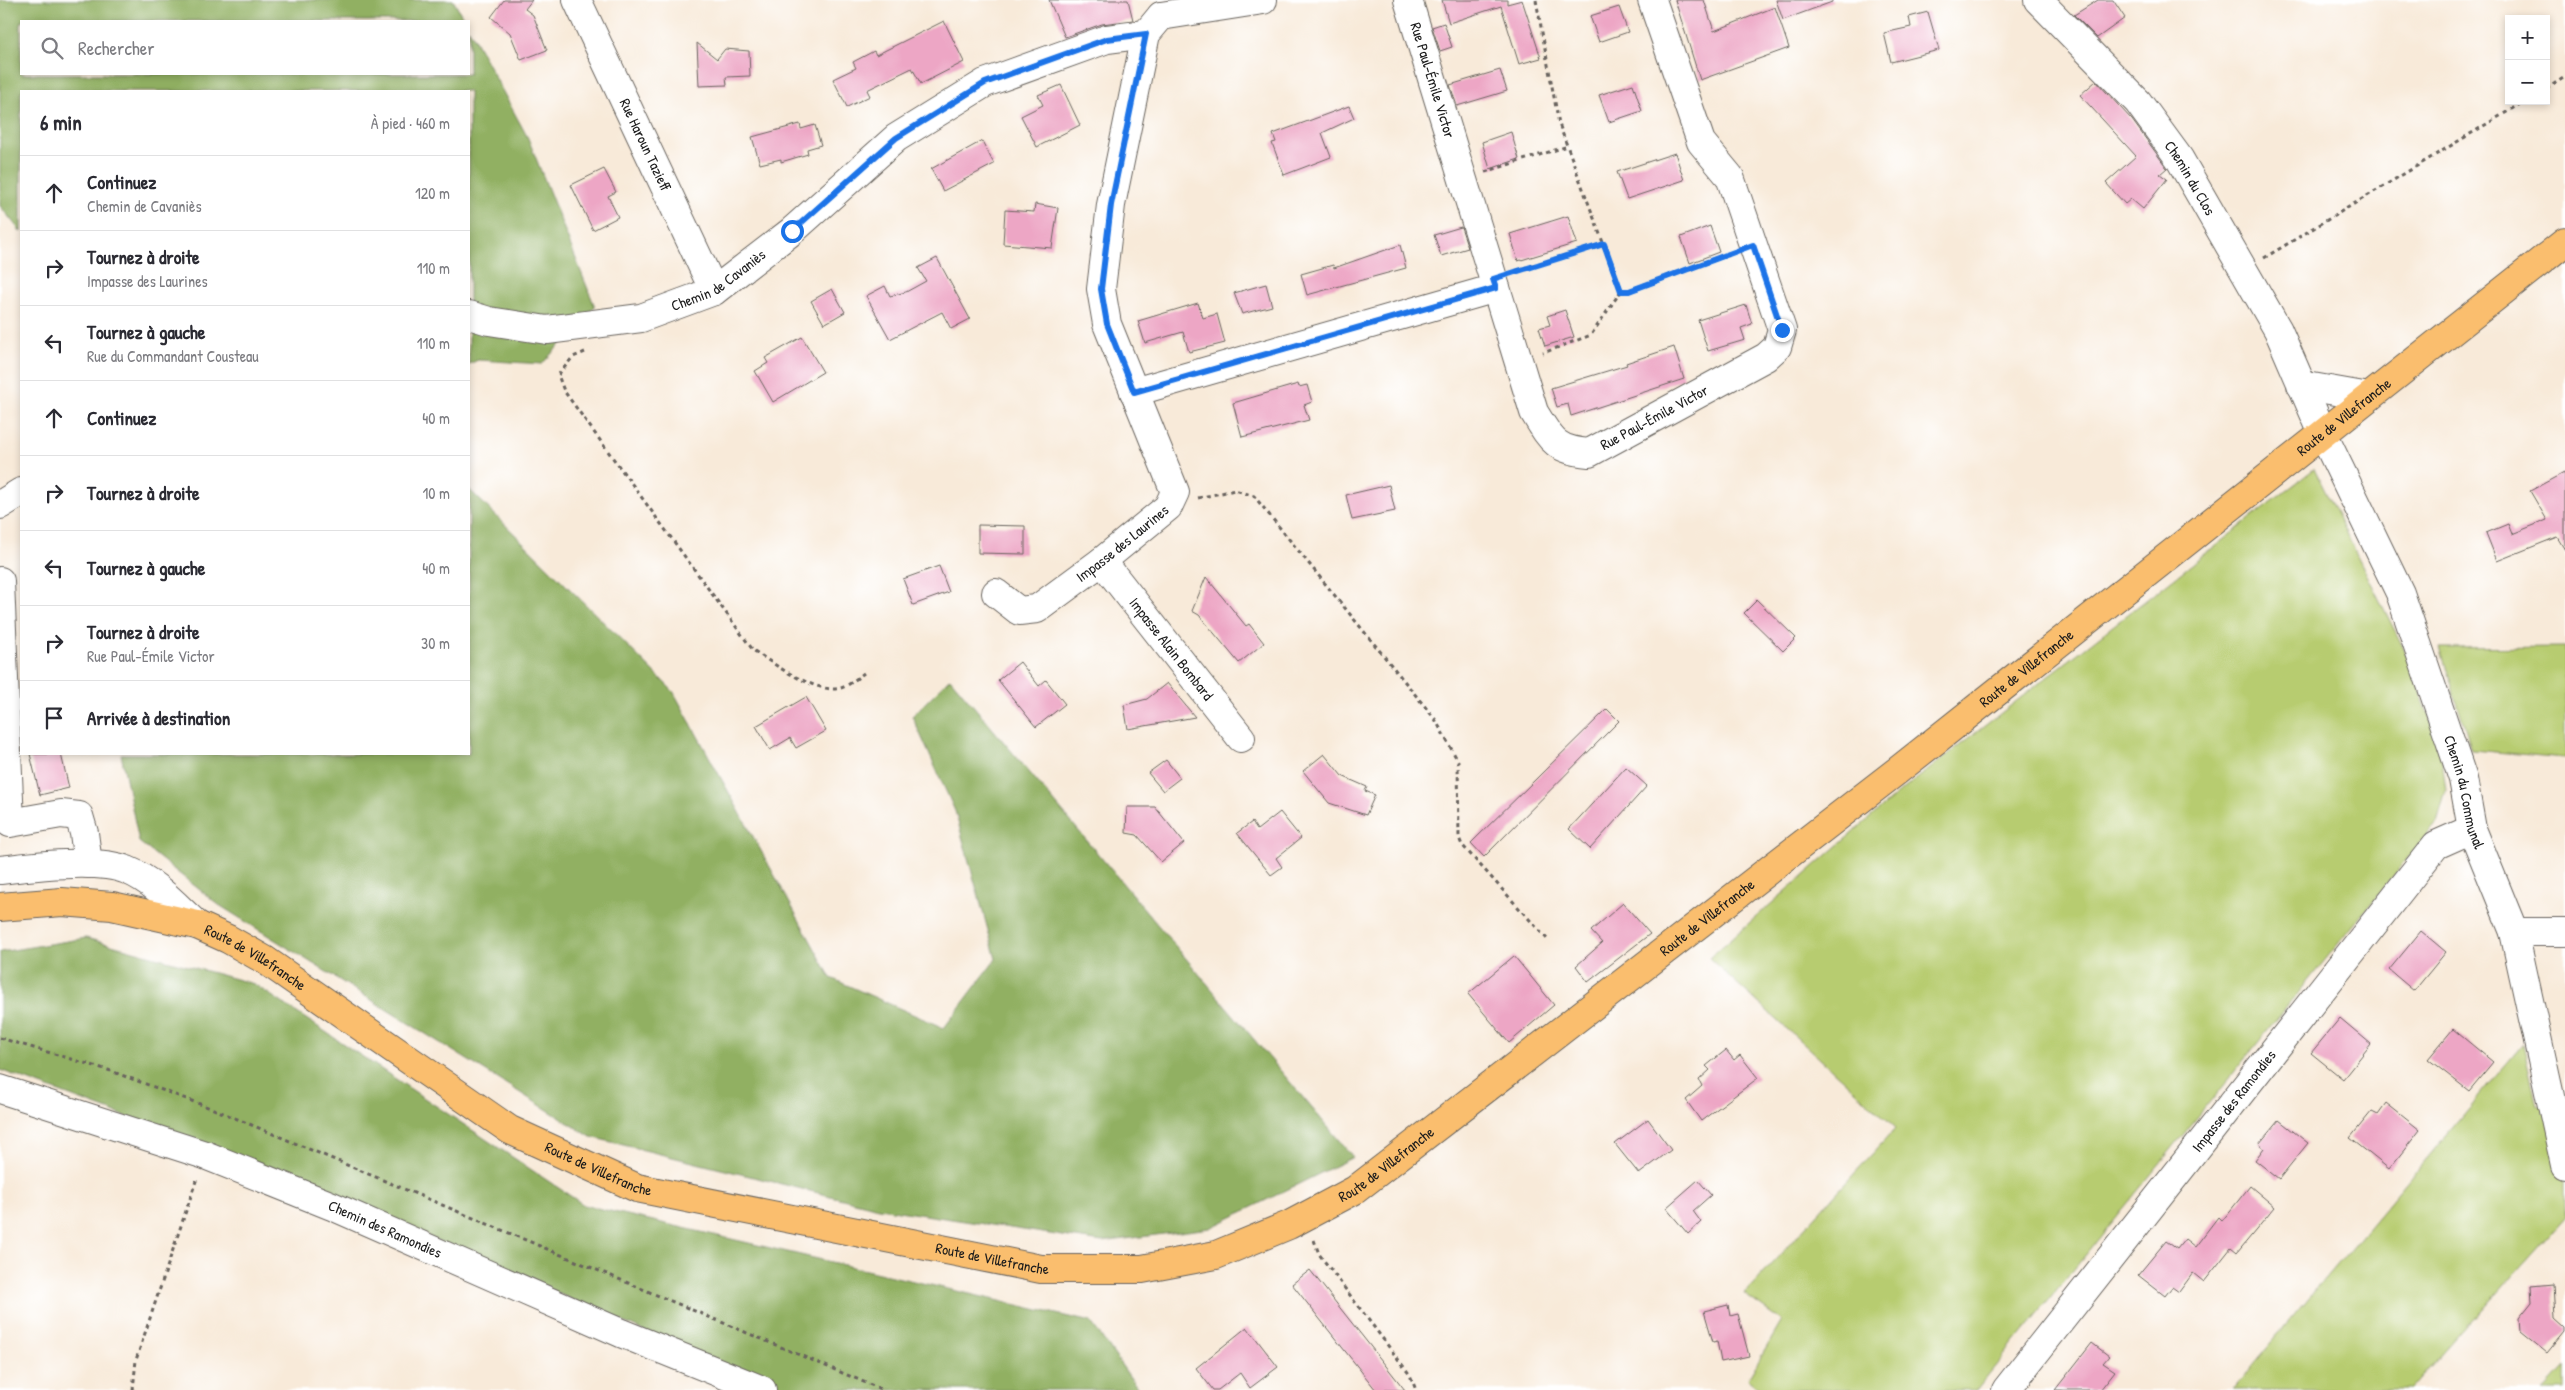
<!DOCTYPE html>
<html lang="fr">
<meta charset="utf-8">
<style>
body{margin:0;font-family:"Patrick Hand",sans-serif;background:#f2f2f3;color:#2b2b33}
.controls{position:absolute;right:15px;top:15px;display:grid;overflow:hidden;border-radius:0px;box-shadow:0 2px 8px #0003}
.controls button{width:45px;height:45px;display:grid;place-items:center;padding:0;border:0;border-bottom:1px solid #e1e1e2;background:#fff;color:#2b2b33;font:25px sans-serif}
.stop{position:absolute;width:15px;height:15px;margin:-11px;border:4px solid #1a73e8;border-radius:50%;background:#fff}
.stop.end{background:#1a73e8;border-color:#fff;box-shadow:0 1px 5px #0008}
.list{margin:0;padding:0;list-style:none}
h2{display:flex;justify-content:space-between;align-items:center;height:65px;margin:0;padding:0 20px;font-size:21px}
h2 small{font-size:16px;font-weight:400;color:#7c7c81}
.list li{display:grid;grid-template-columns:32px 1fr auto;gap:15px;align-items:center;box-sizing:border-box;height:75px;padding:0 20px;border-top:1px solid #e1e1e2}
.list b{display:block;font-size:19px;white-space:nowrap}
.list p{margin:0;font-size:16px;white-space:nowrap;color:#7c7c81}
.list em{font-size:16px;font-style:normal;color:#7c7c81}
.icon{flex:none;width:28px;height:28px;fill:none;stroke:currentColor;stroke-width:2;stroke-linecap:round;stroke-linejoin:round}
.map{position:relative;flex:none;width:2565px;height:1390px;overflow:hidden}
.search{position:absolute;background:#fff;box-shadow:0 2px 8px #0003;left:20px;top:20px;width:450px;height:55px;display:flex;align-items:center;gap:12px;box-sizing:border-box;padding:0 18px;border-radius:0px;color:#7c7c81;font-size:19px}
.panel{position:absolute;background:#fff;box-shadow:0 2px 8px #0003;left:20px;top:90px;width:450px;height:665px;border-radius:0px}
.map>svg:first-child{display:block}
.green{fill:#b7cc70;stroke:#6a7446}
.forest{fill:#91b062;stroke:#56663f}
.building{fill:#eda6c5}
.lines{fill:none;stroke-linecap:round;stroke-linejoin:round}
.minor-casing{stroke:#69645e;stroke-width:30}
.major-casing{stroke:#69645e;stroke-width:30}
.path{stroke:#69645e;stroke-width:3;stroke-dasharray:4 4;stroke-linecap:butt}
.minor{stroke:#fff;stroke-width:28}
.major{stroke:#fabe6e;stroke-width:28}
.route{stroke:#1a73e8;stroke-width:6}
.labels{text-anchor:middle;stroke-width:5;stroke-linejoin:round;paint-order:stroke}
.street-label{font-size:15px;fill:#1c1c1c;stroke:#fff}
</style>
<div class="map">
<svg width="2565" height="1390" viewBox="0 0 2565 1390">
<rect width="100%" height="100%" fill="#fff"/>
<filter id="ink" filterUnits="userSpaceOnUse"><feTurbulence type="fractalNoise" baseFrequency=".02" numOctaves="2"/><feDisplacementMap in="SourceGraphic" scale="10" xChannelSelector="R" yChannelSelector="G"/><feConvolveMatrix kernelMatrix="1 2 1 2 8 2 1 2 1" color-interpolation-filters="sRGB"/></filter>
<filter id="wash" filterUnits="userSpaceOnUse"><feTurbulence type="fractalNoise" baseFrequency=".0096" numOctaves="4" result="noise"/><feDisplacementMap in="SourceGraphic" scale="20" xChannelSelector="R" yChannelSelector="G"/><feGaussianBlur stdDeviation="1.12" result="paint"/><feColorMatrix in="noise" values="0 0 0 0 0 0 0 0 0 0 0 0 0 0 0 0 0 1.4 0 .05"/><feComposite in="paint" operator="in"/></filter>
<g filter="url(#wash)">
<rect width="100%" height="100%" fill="#f8ead9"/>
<!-- green -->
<g class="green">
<path d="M2314 469 2404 649 2440 746 2446 791 2437 822 1976 1390H1762L1748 1379 1782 1321 1744 1294 1896 1128 1709 958 1896 795Z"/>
<path d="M2565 647V758L2472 750 2440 648Z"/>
<path d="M2523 1044 2537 1105 2565 1100V1217L2410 1390H2232Z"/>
<path d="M2565 1367V1390H2544Z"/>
</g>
<!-- forest -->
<g class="forest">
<path d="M0 0H453L465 21H21V74H469V29L528 138 595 307 542 364 478 360 469 364V91H21V232L0 206Z"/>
<path d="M469 489 673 691 831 978 944 1028 996 959 955 811 912 716 950 678 1353 1157 1210 1228 1102 1242 879 1208 591 1137 219 905 139 842 121 754H469Z"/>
<path d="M86 938 254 984 584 1205 1091 1322 1139 1390H779L303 1182 0 1070V952Z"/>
</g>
<g id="blocks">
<!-- building -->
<g class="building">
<path d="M504 0H532L525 9 533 15 547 50 521 60 510 33 491 17Z"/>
<path d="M1049 0H1128L1133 20 1102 24 1065 37Z"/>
<path d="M1442 0H1507V4L1522 0 1541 58 1519 64 1501 6 1449 23Z"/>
<path d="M1675 0H1704L1714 31 1775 7 1789 48 1700 80Z"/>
<path d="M1776 0H1832V2L1783 20Z"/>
<path d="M2098 0H2113L2125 18 2097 38 2074 15Z"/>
<path d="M1619 7 1628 32 1599 42 1590 16Z"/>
<path d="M1928 12 1939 50 1891 62 1884 33 1911 27 1909 17Z"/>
<path d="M944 21 964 62 921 84 912 68 867 90 870 96 847 107 833 79 856 68 853 62 874 51 876 55Z"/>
<path d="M1444 23 1452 47 1440 51 1432 27Z"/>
<path d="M697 43 717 59 725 49 749 51 750 76 726 77 727 85 699 86Z"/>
<path d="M1500 70 1507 91 1457 106 1450 85Z"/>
<path d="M2096 81 2132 120 2167 168 2160 174 2167 179 2143 209 2131 199 2125 204 2106 183 2136 156 2080 95Z"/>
<path d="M1633 84 1642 111 1609 122 1599 95Z"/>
<path d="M1061 85 1080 125 1037 147 1021 116 1043 105 1038 95Z"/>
<path d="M1349 106 1354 118 1322 133 1331 157 1284 175 1272 143 1276 142 1273 134Z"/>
<path d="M800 124 801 129 815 125 821 145 807 149 808 154 781 162V159L760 164 752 137Z"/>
<path d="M1511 132 1519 159 1490 169 1482 142Z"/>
<path d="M982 141 994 164 943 191 931 169Z"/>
<path d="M1675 153 1684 180 1627 199 1617 172Z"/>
<path d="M604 169 616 192 608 196 618 217 593 230 571 185Z"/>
<path d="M1035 204 1058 208 1052 248 1003 244 1005 210 1034 212Z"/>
<path d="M1568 216 1577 243 1518 261 1510 234Z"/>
<path d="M1710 226 1719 252 1690 263 1681 237Z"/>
<path d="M1461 227 1468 248 1441 256 1434 235Z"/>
<path d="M1400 245 1406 268 1307 295 1301 274 1333 265 1334 268Z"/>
<path d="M937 258 970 319 951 329 942 312 890 339 866 296 885 286 890 296 906 292 926 281 918 268Z"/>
<path d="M1266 284 1272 306 1242 314 1234 293Z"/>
<path d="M832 289 845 312 824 324 811 301Z"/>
<path d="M1198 303 1203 318 1217 314 1225 343 1189 352 1183 332 1145 343 1138 321Z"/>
<path d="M1746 305 1752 324 1741 328 1745 340 1708 351 1698 320Z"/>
<path d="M1565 310 1574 337 1545 346 1539 328 1550 325 1547 316Z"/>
<path d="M802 337 823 372 773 402 755 371 768 363 765 358Z"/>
<path d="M1674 347 1684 379 1571 416 1568 404 1557 407 1551 388 1627 365 1626 363Z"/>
<path d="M1298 384 1299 387 1307 385 1312 402 1304 405 1309 420 1242 437 1233 403Z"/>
<path d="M2565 472V550L2557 537 2497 561 2486 533 2508 524 2512 534 2547 520 2530 491Z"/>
<path d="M1389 485 1395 511 1352 520 1346 495Z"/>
<path d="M978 525 1025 526V554L978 553Z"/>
<path d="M939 566 949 592 913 605 903 579Z"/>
<path d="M1206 577 1246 626 1249 624 1264 643 1239 663 1199 615 1192 611Z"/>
<path d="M1757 600 1796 638 1783 651 1744 613Z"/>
<path d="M1020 662 1039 686 1046 680 1065 704 1036 727 998 680Z"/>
<path d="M1167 683 1195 717 1128 729 1124 705 1147 699Z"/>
<path d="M806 697 826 731 796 748 790 738 770 750 756 726Z"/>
<path d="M1607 709 1619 721 1484 857 1471 843Z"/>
<path d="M30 754H61L69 788 40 795Z"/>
<path d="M1324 754 1342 776 1367 787 1365 791 1375 795 1366 815 1329 803 1303 771Z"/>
<path d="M1166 760 1180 778 1163 791 1148 773Z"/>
<path d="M1626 767 1647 786 1590 849 1569 829Z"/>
<path d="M1127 807H1155L1184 843 1161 862 1137 835 1126 833Z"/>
<path d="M1280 812 1301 838 1276 858 1282 867 1271 875 1237 833 1252 822 1257 830Z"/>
<path d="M1623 903 1650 934 1588 982 1576 966 1602 943 1591 931Z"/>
<path d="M2421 931 2446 952 2414 991 2389 970Z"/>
<path d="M1514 956 1554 1005 1509 1043 1468 994Z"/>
<path d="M2340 1018 2371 1044 2343 1079 2311 1053Z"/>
<path d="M2453 1029 2493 1062 2469 1091 2428 1059Z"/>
<path d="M1726 1050 1734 1060 1740 1055 1758 1078 1701 1121 1686 1100 1702 1086 1699 1080 1710 1070 1706 1066Z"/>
<path d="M2386 1103 2420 1130 2389 1169 2350 1138 2372 1111 2378 1114Z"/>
<path d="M1648 1119 1671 1150 1639 1174 1615 1144Z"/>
<path d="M2279 1120 2308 1143 2279 1179 2255 1160 2264 1148 2259 1144Z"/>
<path d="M1698 1180 1711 1195 1693 1211 1701 1222 1688 1234 1666 1208Z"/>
<path d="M2250 1186 2275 1207 2237 1253 2231 1248 2204 1282 2193 1273 2179 1292 2172 1287 2165 1296 2138 1275 2166 1241 2177 1249 2185 1239 2195 1247 2218 1217 2222 1221Z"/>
<path d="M1310 1270 1405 1390H1376L1292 1284Z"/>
<path d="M2553 1284 2555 1319 2565 1328V1331L2547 1353 2520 1331 2519 1318 2532 1302 2531 1286Z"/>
<path d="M1728 1305 1730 1316 1738 1314 1749 1356 1721 1362 1717 1341 1713 1342 1704 1311Z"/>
<path d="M1247 1327 1278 1367 1250 1388 1240 1373 1218 1390H1213L1196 1368Z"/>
<path d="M2092 1343 2109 1356 2103 1363 2115 1371 2100 1390H2055Z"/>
</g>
</g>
</g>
<g filter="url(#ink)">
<use href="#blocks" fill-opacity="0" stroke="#69645e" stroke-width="1"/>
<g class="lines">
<!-- minor casing -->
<g class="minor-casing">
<g id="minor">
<path id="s1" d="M577 0 714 291"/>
<path id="s2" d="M1408 0 1534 412C1551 440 1555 450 1589 453L1766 357 1777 347 1782 330 1730 177 1701 142 1652 0"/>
<path id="s3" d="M2038 0 2138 102 2179 158 2278 330 2323 434 2400 593 2463 779 2472 829 2514 932 2565 1165"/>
<path d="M1161 16 1263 0"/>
<path id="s4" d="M469 315 489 321 547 330 641 318 714 291 792 231 896 138 985 83 1107 39 1146 34"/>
<path d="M2301 385 2369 397"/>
<path d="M1134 392 1496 288"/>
<path d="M0 505 21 492"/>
<path id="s5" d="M1102 561 1241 738"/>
<path d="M0 581 10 823 61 814 79 816 84 833 88 864"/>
<path id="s6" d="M996 593 1019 611 1037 609 1102 561 1168 507 1175 492 1107 324 1101 289 1111 205 1146 34 1161 16"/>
<path d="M0 870C32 866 98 858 127 870 154 881 176 906 197 925"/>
<path d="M2514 932H2565"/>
<path id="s7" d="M0 1089 205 1155 332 1206 621 1333 762 1390"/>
<path id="s8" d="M2006 1390 2436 845 2472 829"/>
</g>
</g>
<!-- major casing -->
<g class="major-casing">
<g id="major">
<path id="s9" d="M0 907 62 902 112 906 197 925 228 939 265 960 510 1130 637 1188 1041 1269H1142L1216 1255 1289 1225 1355 1190 1897 771 2565 242"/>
</g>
</g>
<!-- path -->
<g class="path">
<path d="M1536 0 1559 124 1621 291 1591 335 1543 353"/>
<path d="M2546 89 2565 77"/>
<path d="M1485 172 1568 146"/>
<path d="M2264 258 2525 101"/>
<path d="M1516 271 1604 244"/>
<path d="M1621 291H1629L1729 254"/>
<path d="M585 352 573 357 558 375 564 391 753 650C772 663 817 695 841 688 848 686 857 678 864 673"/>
<path d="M1198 498 1235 490 1254 496 1435 719 1458 761 1459 838 1462 845 1547 939"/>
<path d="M0 1038 108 1070 216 1110 883 1390"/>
<path d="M1314 1240 1319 1254 1410 1375 1416 1390"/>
<path d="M133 1390 136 1360 197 1178"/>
</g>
<!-- minor -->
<use href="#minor" class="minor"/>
<!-- major -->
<use href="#major" class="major"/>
</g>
</g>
<g class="lines" filter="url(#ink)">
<!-- route -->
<path class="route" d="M792 231 896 138 985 83 1107 39 1146 34 1111 205 1101 289 1107 324 1134 392 1496 288 1493 279 1604 244 1621 291H1629L1753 245 1782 330"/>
</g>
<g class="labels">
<!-- street labels -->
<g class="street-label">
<text dy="5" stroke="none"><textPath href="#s2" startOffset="84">Rue Paul-Émile Victor</textPath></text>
<text dy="5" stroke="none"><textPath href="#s1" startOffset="160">Rue Haroun Tazieff</textPath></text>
<text dy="5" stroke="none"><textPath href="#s3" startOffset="235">Chemin du Clos</textPath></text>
<text dy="5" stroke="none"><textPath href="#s4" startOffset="261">Chemin de Cavaniès</textPath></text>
<text dy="5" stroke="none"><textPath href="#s9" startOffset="2711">Route de Villefranche</textPath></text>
<text dy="5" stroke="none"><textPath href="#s2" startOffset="578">Rue Paul-Émile Victor</textPath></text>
<text dy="5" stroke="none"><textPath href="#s6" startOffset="155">Impasse des Laurines</textPath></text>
<text dy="5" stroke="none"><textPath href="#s5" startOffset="112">Impasse Alain Bombard</textPath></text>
<text dy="5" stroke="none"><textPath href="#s9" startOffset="2306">Route de Villefranche</textPath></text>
<text dy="5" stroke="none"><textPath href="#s3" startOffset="910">Chemin du Communal</textPath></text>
<text dy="5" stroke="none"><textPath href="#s9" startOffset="1901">Route de Villefranche</textPath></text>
<text dy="5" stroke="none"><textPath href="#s9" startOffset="266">Route de Villefranche</textPath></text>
<text dy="5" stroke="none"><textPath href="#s8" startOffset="368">Impasse des Ramondies</textPath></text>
<text dy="5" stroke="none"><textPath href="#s9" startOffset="1496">Route de Villefranche</textPath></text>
<text dy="5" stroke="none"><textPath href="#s9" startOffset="671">Route de Villefranche</textPath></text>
<text dy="5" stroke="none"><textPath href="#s7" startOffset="410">Chemin des Ramondies</textPath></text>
<text dy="5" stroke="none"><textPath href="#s9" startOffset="1076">Route de Villefranche</textPath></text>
</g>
</g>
</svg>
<div class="controls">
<button>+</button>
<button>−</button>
</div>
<div class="stop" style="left:792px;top:231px"></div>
<div class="stop end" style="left:1782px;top:330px"></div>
<div class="search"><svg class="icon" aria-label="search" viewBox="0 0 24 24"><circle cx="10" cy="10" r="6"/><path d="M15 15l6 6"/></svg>Rechercher</div>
<section class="panel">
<h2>6 min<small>À pied · 460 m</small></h2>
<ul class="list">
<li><svg class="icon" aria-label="ahead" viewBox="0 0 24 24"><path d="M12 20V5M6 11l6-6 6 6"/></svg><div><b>Continuez</b><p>Chemin de Cavaniès</p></div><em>120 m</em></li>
<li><svg class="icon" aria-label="right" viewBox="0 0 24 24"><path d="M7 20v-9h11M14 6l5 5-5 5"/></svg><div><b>Tournez à droite</b><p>Impasse des Laurines</p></div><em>110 m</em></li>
<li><svg class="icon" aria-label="left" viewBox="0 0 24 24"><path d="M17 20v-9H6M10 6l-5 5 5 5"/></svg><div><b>Tournez à gauche</b><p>Rue du Commandant Cousteau</p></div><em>110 m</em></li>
<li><svg class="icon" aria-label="ahead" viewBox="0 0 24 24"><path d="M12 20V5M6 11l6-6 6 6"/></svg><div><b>Continuez</b></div><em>40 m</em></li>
<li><svg class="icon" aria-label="right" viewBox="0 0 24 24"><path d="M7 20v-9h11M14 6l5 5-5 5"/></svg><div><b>Tournez à droite</b></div><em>10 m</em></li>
<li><svg class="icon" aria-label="left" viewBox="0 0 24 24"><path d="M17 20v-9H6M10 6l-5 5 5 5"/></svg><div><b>Tournez à gauche</b></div><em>40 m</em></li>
<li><svg class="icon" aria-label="right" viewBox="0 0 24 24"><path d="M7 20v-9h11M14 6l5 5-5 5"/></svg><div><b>Tournez à droite</b><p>Rue Paul-Émile Victor</p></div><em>30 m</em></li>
<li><svg class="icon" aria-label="arrive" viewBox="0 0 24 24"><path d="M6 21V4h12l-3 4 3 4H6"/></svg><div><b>Arrivée à destination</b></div></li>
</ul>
</section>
</div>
